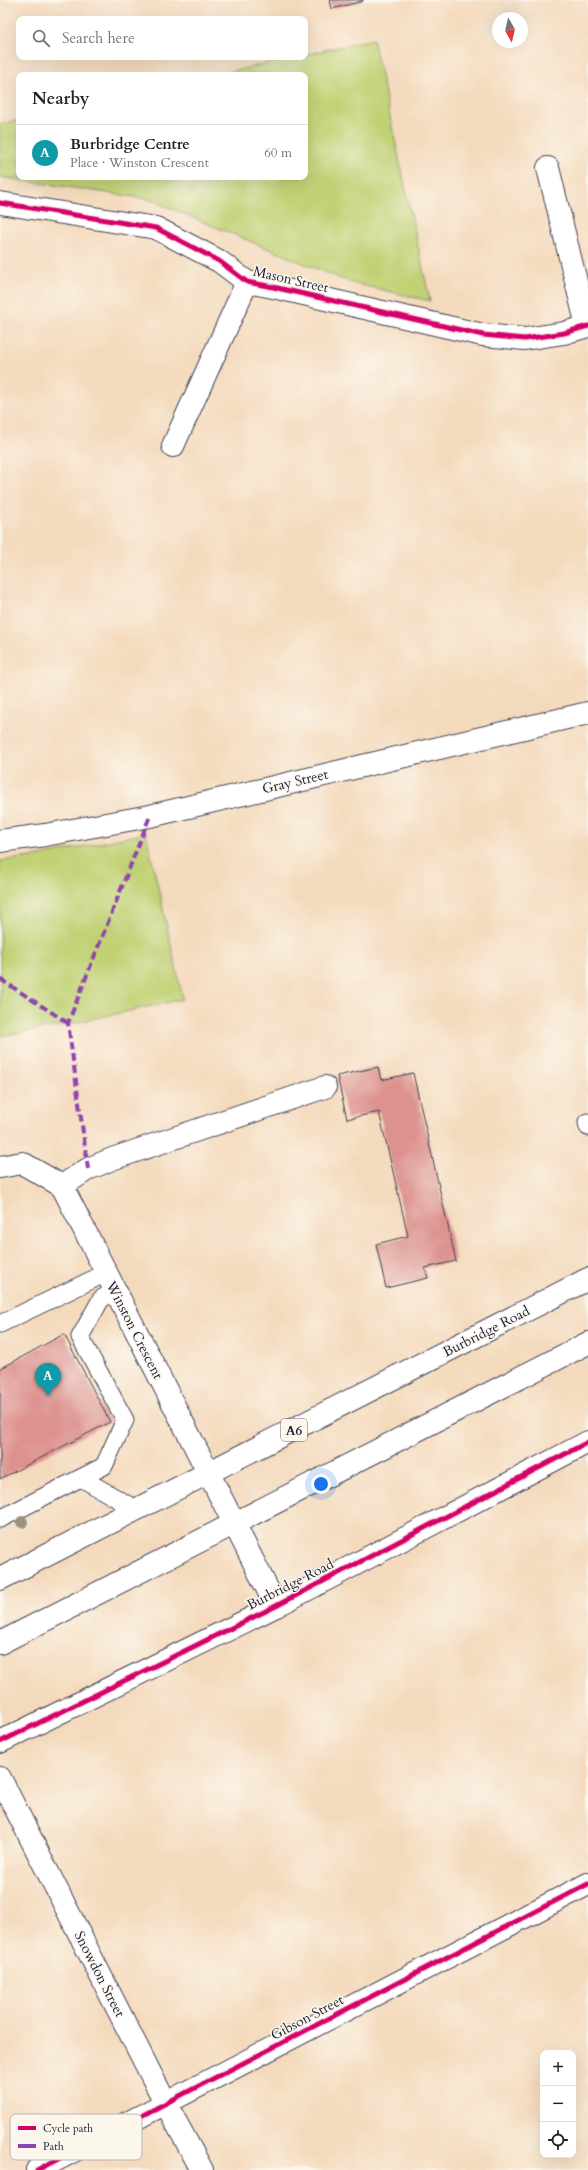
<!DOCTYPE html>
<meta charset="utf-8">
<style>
body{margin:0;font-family:Cardo,serif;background:#f6f6f6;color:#222}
.controls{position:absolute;right:12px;bottom:12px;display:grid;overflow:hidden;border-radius:8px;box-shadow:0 4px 16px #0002}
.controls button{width:36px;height:36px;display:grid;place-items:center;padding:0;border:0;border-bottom:1px solid #e0e0e0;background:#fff;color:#222;font:20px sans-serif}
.compass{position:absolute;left:492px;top:12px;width:36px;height:36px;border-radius:50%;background:#fff;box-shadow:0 4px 16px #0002;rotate:172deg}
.you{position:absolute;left:321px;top:1484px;width:14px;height:14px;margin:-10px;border:3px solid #fff;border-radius:50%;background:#1a73e8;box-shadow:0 0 0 6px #1a73e833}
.badge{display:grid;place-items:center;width:26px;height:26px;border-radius:50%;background:#ea580c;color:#fff;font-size:13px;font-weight:700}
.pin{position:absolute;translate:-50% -33px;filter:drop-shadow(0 1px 2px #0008)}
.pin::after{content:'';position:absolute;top:21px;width:14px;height:12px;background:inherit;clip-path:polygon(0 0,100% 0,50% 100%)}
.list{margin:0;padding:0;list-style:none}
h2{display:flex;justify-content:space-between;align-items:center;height:52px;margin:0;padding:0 16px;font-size:17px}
h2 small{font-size:13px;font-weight:400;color:#767676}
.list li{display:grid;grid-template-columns:26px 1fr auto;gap:12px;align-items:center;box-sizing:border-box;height:56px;padding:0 16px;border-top:1px solid #e0e0e0}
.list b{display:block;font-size:15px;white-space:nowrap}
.list p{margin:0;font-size:13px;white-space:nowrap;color:#767676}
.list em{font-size:13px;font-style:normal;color:#767676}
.icon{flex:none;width:22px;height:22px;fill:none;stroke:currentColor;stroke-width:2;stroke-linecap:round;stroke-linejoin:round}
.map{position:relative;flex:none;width:588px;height:2170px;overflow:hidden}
.search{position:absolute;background:#fff;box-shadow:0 4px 16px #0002;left:16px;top:16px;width:292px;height:44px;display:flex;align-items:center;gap:10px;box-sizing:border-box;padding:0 14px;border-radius:8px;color:#767676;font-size:15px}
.panel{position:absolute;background:#fff;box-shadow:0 4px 16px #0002;left:16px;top:72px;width:292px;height:108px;border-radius:8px}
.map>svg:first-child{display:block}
.green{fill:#c1d174;stroke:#727a58}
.building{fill:#dd928f}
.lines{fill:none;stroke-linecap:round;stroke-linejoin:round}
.lane-casing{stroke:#423e4e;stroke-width:19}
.street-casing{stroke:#423e4e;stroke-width:24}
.primary-casing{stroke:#423e4e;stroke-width:24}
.lane{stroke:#fff;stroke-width:17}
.street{stroke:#fff;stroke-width:22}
.primary{stroke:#fff;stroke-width:22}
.quiet{stroke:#8e44ad;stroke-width:4;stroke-dasharray:8 4;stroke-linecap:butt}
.cycleway-casing{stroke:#fbf7ec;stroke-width:8}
.cycleway{stroke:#d6006c;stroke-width:5}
.tree{fill:#9b927f}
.labels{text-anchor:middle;stroke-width:3;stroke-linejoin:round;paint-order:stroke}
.shield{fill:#fbf7ec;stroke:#636270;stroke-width:1}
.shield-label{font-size:13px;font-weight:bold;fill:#22223b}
.street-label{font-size:14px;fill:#22223b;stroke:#fbf7ec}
.key{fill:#fbf7ec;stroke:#bab7b7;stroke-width:1}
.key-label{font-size:11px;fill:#22223b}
</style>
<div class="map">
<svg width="588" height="2170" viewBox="0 0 588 2170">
<rect width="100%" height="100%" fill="#fbf7ec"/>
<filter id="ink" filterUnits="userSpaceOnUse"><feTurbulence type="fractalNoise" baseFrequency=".025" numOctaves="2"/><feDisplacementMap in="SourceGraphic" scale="8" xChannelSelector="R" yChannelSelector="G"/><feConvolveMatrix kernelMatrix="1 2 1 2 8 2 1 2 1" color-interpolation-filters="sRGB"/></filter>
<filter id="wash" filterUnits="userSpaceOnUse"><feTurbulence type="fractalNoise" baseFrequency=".012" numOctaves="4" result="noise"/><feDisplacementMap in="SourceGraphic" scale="16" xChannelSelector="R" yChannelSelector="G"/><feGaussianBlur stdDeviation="0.9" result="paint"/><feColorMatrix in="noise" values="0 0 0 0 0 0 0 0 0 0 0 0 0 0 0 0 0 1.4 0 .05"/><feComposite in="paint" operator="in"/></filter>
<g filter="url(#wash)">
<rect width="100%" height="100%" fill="#f4dabd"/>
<!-- green -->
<g class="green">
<path d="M373 39 430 301 349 282 148 199 0 177V124L19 120V177H305V75H216L295 57H305V55Z"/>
<path d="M146 833 183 999 65 1025 0 1036V861L40 856Z"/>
</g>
<g id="blocks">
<!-- building -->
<g class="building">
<path d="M330 0H363V1L332 9Z"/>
<path d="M378 1067 381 1080 413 1073 456 1261 425 1268 428 1278 386 1288 376 1244 408 1236 379 1112 347 1119 337 1076Z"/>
<path d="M64 1334 110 1422 0 1479V1369Z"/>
</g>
</g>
</g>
<g filter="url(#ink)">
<use href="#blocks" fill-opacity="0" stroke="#423e4e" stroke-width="1"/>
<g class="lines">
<!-- lane casing -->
<g class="lane-casing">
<g id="lane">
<path d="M587 1122 588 1127"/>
<path d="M0 1324 106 1273"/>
<path d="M81 1478 137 1510"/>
<path d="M0 1519 104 1466 125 1420 80 1337 101 1299 115 1291"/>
</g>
</g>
<!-- street casing -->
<g class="street-casing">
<g id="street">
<path d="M548 168 587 326"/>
<path d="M0 203 156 228 219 261 247 282 273 287 483 335 525 339 564 333 588 326"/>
<path d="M173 446 247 282"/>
<path d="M0 841 45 835 150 816 588 713"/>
<path d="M0 1167 22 1163 62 1186 209 1474"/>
<path d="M62 1186 88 1169 112 1159 325 1087"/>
<path d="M0 1742 276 1606 588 1442"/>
<path d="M0 1778 166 2104 202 2170"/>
<path d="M37 2170 588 1884"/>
</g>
</g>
<!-- primary casing -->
<g class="primary-casing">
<g id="primary">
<path d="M209 1474 276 1606"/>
<path d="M0 1579 588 1279"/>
<path d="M0 1643 588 1343"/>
</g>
</g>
<!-- lane -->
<use href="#lane" class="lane"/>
<!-- street -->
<use href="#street" class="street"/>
<!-- primary -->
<use href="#primary" class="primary"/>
<!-- quiet -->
<g class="quiet">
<path d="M0 979 68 1023"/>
<path d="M88 1169 68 1023 150 816"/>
</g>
<!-- cycleway casing -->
<g class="cycleway-casing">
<g id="cycleway">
<path d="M0 203 156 228 219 261 247 282 273 287 483 335 525 339 564 333 588 326"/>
<path d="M0 1742 276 1606 588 1442"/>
<path d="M37 2170 588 1884"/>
</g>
</g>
<!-- cycleway -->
<use href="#cycleway" class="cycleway"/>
</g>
<!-- trees -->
<circle class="tree" cx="22" cy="1522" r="6"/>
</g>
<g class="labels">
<!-- shield labels -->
<rect class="shield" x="281" y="1419" width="26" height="22" rx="3"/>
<g class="shield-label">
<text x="294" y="1435">A6</text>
</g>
<!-- street labels -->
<g class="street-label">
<text transform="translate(291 279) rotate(13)" y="5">Mason Street</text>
<text transform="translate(295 781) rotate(-13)" y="5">Gray Street</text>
<text transform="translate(135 1330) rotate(63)" y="5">Winston Crescent</text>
<text transform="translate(486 1331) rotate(-27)" y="5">Burbridge Road</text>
<text transform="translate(290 1584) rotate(-27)" y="5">Burbridge Road</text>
<text transform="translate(100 1974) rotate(63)" y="5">Snowdon Street</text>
<text transform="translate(307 2017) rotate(-28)" y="5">Gibson Street</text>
</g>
</g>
<!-- legend -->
<rect x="10" y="2114" width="132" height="46" rx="6" class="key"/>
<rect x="18" y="2126" width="18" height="4" fill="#d6006c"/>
<rect x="18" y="2144" width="18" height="4" fill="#8e44ad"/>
<g class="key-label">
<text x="43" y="2132">Cycle path</text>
<text x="43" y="2150">Path</text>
</g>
</svg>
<div class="controls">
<button>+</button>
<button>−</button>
<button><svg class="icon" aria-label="locate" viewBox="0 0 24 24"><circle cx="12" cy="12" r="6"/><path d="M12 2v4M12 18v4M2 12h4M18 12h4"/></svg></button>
</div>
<svg class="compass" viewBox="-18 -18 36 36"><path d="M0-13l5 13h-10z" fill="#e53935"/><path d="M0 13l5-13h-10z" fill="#767676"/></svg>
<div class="you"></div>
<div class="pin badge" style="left:48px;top:1396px;background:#0f9aa8">A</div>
<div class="search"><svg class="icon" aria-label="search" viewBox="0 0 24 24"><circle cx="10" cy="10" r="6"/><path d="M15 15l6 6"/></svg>Search here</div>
<section class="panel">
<h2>Nearby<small></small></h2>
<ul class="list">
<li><span class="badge" style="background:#0f9aa8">A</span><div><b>Burbridge Centre</b><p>Place · Winston Crescent</p></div><em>60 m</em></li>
</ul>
</section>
</div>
